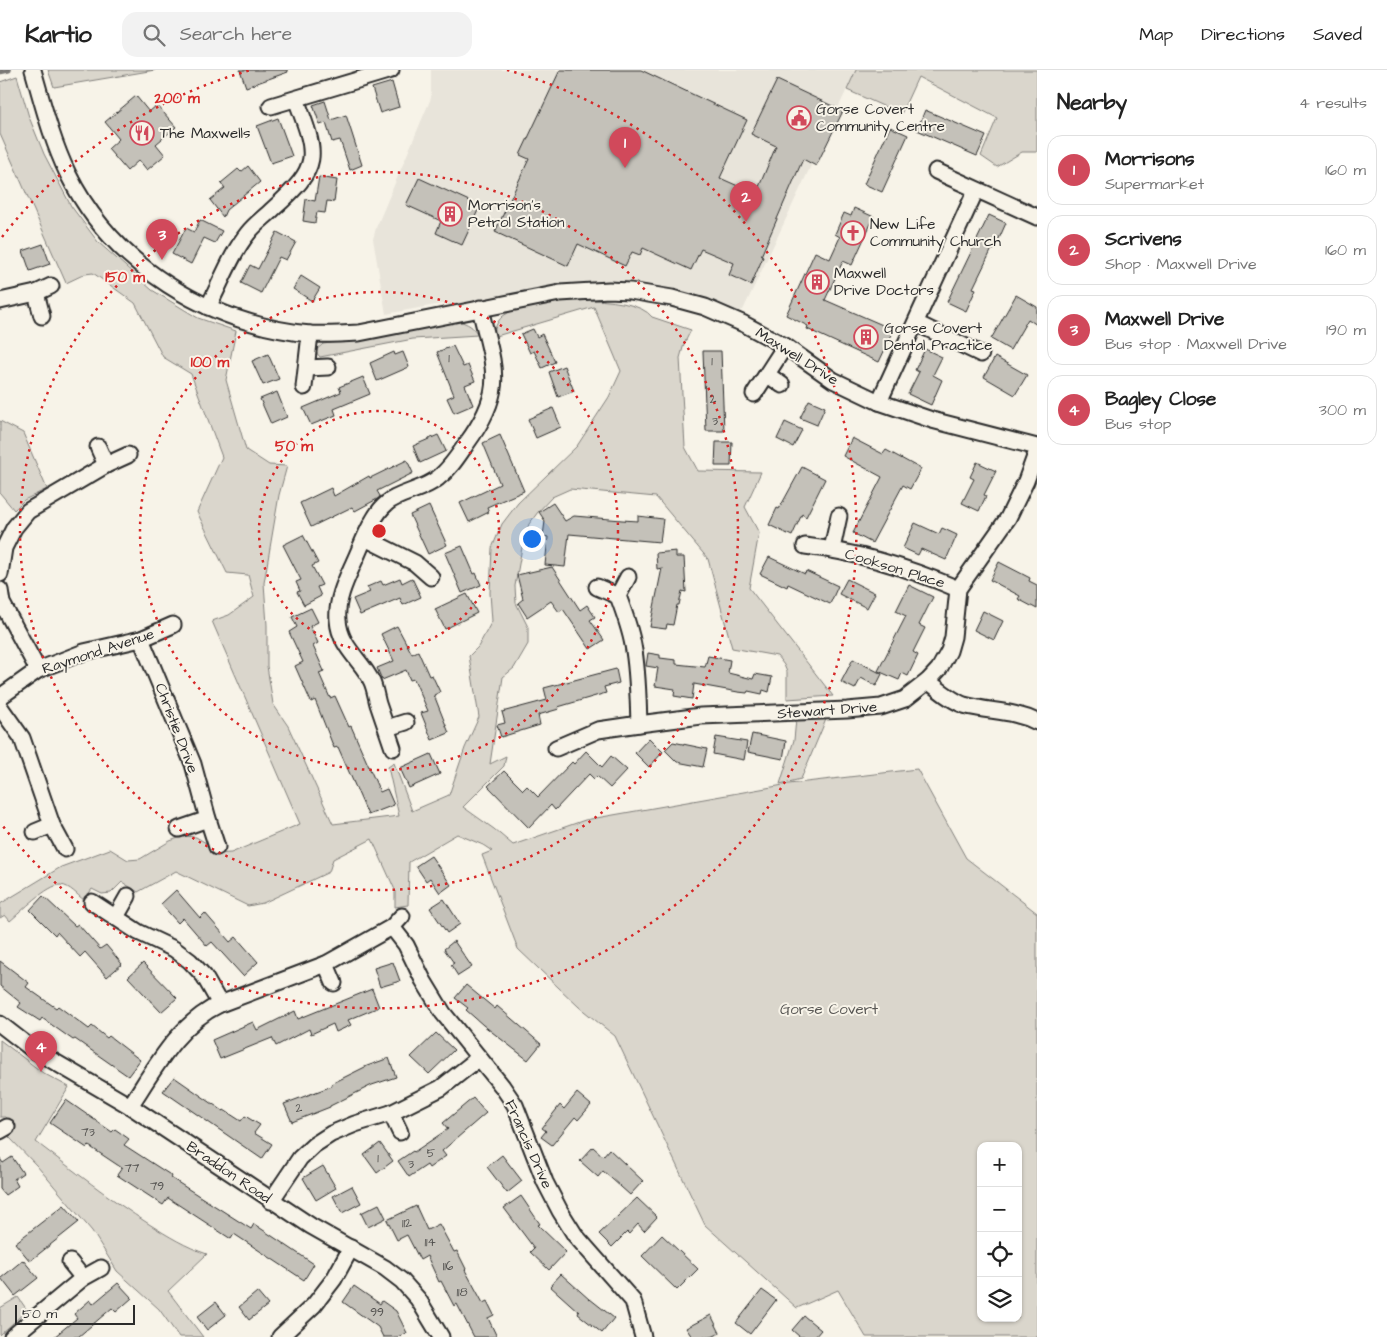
<!DOCTYPE html>
<meta charset="utf-8">
<style>
body{margin:0;font-family:"Architects Daughter",sans-serif;background:#f2f2f2;color:#222}
.controls{position:absolute;right:15px;bottom:15px;display:grid;overflow:hidden;border-radius:10px;box-shadow:0 1px 4px #0004}
.controls button{width:45px;height:45px;display:grid;place-items:center;padding:0;border:0;border-bottom:1px solid #e0e0e0;background:#fff;color:#222;font:25px sans-serif}
.scale{position:absolute;left:15px;bottom:12px;width:120px;box-sizing:border-box;padding-left:5px;border:2px solid #2b2b2b;border-top:0;font-size:14px;line-height:18px;white-space:nowrap;color:#2b2b2b;-webkit-text-stroke:4px #f7f3e8;paint-order:stroke}
.you{position:absolute;left:531px;top:468px;width:18px;height:18px;margin:-12px;border:4px solid #fff;border-radius:50%;background:#1a73e8;box-shadow:0 0 0 8px #1a73e833}
.badge{display:grid;place-items:center;width:32px;height:32px;border-radius:50%;background:#d1495b;color:#fff;font-size:16px;font-weight:700}
.pin{position:absolute;translate:-50% -41px;filter:drop-shadow(0 1px 2px #0008)}
.pin::after{content:'';position:absolute;top:26px;width:18px;height:15px;background:inherit;clip-path:polygon(0 0,100% 0,50% 100%)}
.list{margin:0;padding:0;list-style:none}
h2{display:flex;justify-content:space-between;align-items:center;height:65px;margin:0;padding:0 20px;font-size:21px}
h2 small{font-size:16px;font-weight:400;color:#767676}
.list li{display:grid;grid-template-columns:32px 1fr auto;gap:15px;align-items:center;box-sizing:border-box;height:70px;margin:0 10px 10px;padding:0 10px;border:1px solid #e0e0e0;border-radius:15px}
.list b{display:block;font-size:19px;white-space:nowrap}
.list p{margin:0;font-size:16px;white-space:nowrap;color:#767676}
.list em{font-size:16px;font-style:normal;color:#767676}
.icon{flex:none;width:28px;height:28px;fill:none;stroke:currentColor;stroke-width:2;stroke-linecap:round;stroke-linejoin:round}
.map{position:relative;flex:none;width:1037px;height:1267px;overflow:hidden}
header{display:flex;align-items:center;gap:30px;box-sizing:border-box;height:70px;padding:0 25px;background:#fff;border-bottom:1px solid #e0e0e0}
header strong{font-size:24px}
nav{display:flex;gap:28px;margin-inline-start:auto;font-size:18px}
.search{width:350px;height:45px;background:#f2f2f2;display:flex;align-items:center;gap:12px;box-sizing:border-box;padding:0 18px;border-radius:15px;color:#767676;font-size:19px}
main{display:flex}
aside{flex:1;background:#fff}
.map>svg:first-child{display:block}
.built{fill:#e8e4da}
.green{fill:#dad6cc;stroke:#82807c;fill-rule:evenodd}
.lines{fill:none;stroke-linecap:round;stroke-linejoin:round}
.stream{stroke:#7a7874;stroke-width:5}
.building{fill:#c4c1b9;stroke:#2b2b2b}
.street-casing{stroke:#2b2b2b;stroke-width:19}
.street{stroke:#f7f3e8;stroke-width:15}
.ring{fill:none;stroke:#d62828;stroke-width:2.5;stroke-dasharray:2.5 5}
.labels{text-anchor:middle;stroke-width:4;stroke-linejoin:round;paint-order:stroke}
.number-label{font-size:12px;fill:#51504e}
.poi-label{font-size:15px;fill:#2b2b2b;stroke:#f7f3e8;text-anchor:start}
.street-label{font-size:15px;fill:#2b2b2b;stroke:#f7f3e8}
.park-label{font-size:15px;fill:#575653;stroke:#f7f3e8}
.centre{fill:#d62828;stroke:#f7f3e8;stroke-width:2.5}
.ring-label{font-size:15px;text-anchor:middle;font-weight:bold;fill:#d62828;stroke:#f7f3e8;stroke-width:4;stroke-linejoin:round;paint-order:stroke}
</style>
<header>
<strong>Kartio</strong>
<div class="search"><svg class="icon" aria-label="search" viewBox="0 0 24 24"><circle cx="10" cy="10" r="6"/><path d="M15 15l6 6"/></svg>Search here</div>
<nav><a>Map</a><a>Directions</a><a>Saved</a></nav>
</header>
<main>
<div class="map">
<svg width="1037" height="1267" viewBox="0 0 1037 1267">
<rect width="100%" height="100%" fill="#f7f3e8"/>
<filter id="ink" filterUnits="userSpaceOnUse"><feTurbulence type="fractalNoise" baseFrequency=".02" numOctaves="2"/><feDisplacementMap in="SourceGraphic" scale="10" xChannelSelector="R" yChannelSelector="G"/><feConvolveMatrix kernelMatrix="1 2 1 2 8 2 1 2 1" color-interpolation-filters="sRGB"/></filter>
<g filter="url(#ink)">
<!-- built -->
<path class="built" d="M431 0H856L743 240 726 245 630 221 480 238 441 234 386 244 373 169 376 158 431 28Z"/>
<!-- green -->
<g class="green">
<path d="M48 0H155L54 17Z"/>
<path d="M856 0H1037V82H1022L997 97 981 86 997 48 918 7 901 44 847 20Z"/>
<path d="M17 6 29 47 44 84 71 136 98 172 152 220 198 248 236 261 226 310 246 380 269 395 287 396 279 425 264 513 267 555V596L273 634 288 656 333 754 399 746 388 697 394 693 412 741 449 725 465 678 479 647 469 586 478 577 492 551 490 523 492 478 502 454 518 433 577 376 609 327 621 301 594 237 493 267C495 259 496 252 503 246 526 228 633 221 652 247L691 260 684 274 680 288 685 377 698 401 761 402 745 437 759 463 749 518 833 626 787 629V602L784 595 777 586 732 578 708 489 656 427 570 419 552 427 538 442 529 454 523 472 515 516 516 533 528 557V574L514 598 503 607 490 694 506 686 504 696 463 737 494 759 513 775 585 750 789 714 917 699 966 788 1037 843V1267H866L838 1220 797 1238 705 1155 615 966 579 937 518 879 482 785 492 781 483 775 457 764 409 792 408 835 395 837V820L372 769 333 789 329 802 263 833 248 836 176 801 138 822 122 812 111 823 102 824 92 819 84 830C77 825 70 816 61 815 48 814 21 842 10 851L5 845 0 848V834L61 797 110 779 128 790 140 789 170 771 184 766 196 767 206 773 211 784 231 783 300 754 212 551 229 545 254 527 248 505 227 503 197 442 222 387 191 304 163 287 135 233 93 203 85 204 66 213 0 64V12ZM981 1076H1018V1248H981Z"/>
<path d="M459 251C468 254 473 256 478 265L413 269 320 287 315 281 323 274 396 264 437 254Z"/>
<path d="M0 351 23 363 47 419 24 430 14 440 0 423Z"/>
<path d="M827 647 801 709 780 714 794 670 796 649Z"/>
<path d="M0 970 43 1003 69 1017 36 1072C73 1100 110 1129 149 1154 168 1166 186 1177 207 1184L168 1221 203 1267H179L159 1239 117 1201 92 1161 37 1096 9 1067 15 1059 5 1047H0Z"/>
<path d="M18 1227 27 1240 0 1265V1238Z"/>
</g>
<g class="lines">
<!-- stream -->
<path class="stream" d="M0 2 9 0"/>
</g>
<!-- building -->
<g class="building">
<path d="M240 0H287L288 2 246 17Z"/>
<path d="M560 0H641L747 50 720 108 756 124 776 76 751 64 777 10 843 41 816 96 803 89 761 186 763 187 751 215 729 205 734 193 701 179 691 200 643 178 640 185 632 182 625 196 578 174 568 196 495 162 529 89 520 85Z"/>
<path d="M392 12 399 37 380 43 372 18Z"/>
<path d="M136 26 149 42 157 35 176 57 156 74 165 85 147 100 139 90 127 101 108 79 119 69 105 52Z"/>
<path d="M325 31 331 50 346 45 362 95 350 100 340 70 332 72 326 53 320 55 313 35Z"/>
<path d="M925 40 986 66 977 86 917 60Z"/>
<path d="M278 48 292 86 271 93 257 56Z"/>
<path d="M890 57 908 65 882 122 864 114Z"/>
<path d="M248 96 260 112 226 140 223 147 210 130 225 118 221 113 238 99 241 102Z"/>
<path d="M319 107 337 110 334 132 327 131 325 143 317 142 315 153 303 151 306 129 315 131Z"/>
<path d="M419 108 480 136 462 175 436 163 441 151 406 135Z"/>
<path d="M854 138 874 147 852 195 843 191 825 230 894 260 879 292 807 259 808 256 786 245 815 182 830 189 840 167 835 164 844 143 851 146Z"/>
<path d="M989 145 1006 153 994 180 992 179 973 218 976 219 966 241 947 232Z"/>
<path d="M200 150 222 161 215 173 204 168 191 194 172 184 186 158 194 162Z"/>
<path d="M277 162 296 172 286 190 279 187 261 223 241 213 250 195 258 199Z"/>
<path d="M43 174 50 194 30 201 23 181Z"/>
<path d="M301 206 320 218 312 231 293 219Z"/>
<path d="M1016 225 1037 237V255L1028 249 1010 280 991 269Z"/>
<path d="M533 259 537 267 542 264 555 292 542 298 534 281 530 283 521 264Z"/>
<path d="M453 276 463 297 468 295 475 311 465 315 473 335 454 343 447 328 454 325 437 282Z"/>
<path d="M925 279 942 287 933 305 942 310 931 335 908 324 919 302 915 300Z"/>
<path d="M703 281H721L724 361H706Z"/>
<path d="M394 282 395 285 403 282 409 297 377 311 370 293Z"/>
<path d="M268 284 279 309 263 315 252 291Z"/>
<path d="M995 287 1027 305 1015 325 984 307Z"/>
<path d="M564 296 574 321 558 327 549 302Z"/>
<path d="M363 307 370 324 334 339 336 345 311 355 303 338 341 322 339 317Z"/>
<path d="M277 322 287 347 271 354 260 329Z"/>
<path d="M809 330 825 337 817 355 800 348Z"/>
<path d="M553 338 561 357 536 368 528 349Z"/>
<path d="M785 352 802 360 793 377 777 369Z"/>
<path d="M438 365 446 381 420 393 413 376Z"/>
<path d="M500 365 524 421 487 437 489 442 469 452 460 433 500 414 483 373Z"/>
<path d="M852 368 883 384 886 380 921 399 910 419 903 415 872 473 853 463 882 407 843 386Z"/>
<path d="M716 372H732L731 396H715Z"/>
<path d="M407 390 413 403 377 421 380 426 379 428 355 441 352 437 311 457 300 433 331 418 334 426 369 406 370 408Z"/>
<path d="M977 392 996 401 984 425 986 426 979 441 962 433 974 409 970 407Z"/>
<path d="M802 397 825 409 806 447 802 444 792 466 769 455 777 438 779 439Z"/>
<path d="M553 433 565 451 574 446 622 450 638 451V446L663 449 660 472 569 464 565 497 545 495 548 467 543 466 545 451 539 442Z"/>
<path d="M429 436 447 475 428 484 410 445Z"/>
<path d="M915 453 939 464 942 458 957 465 946 490 921 479 918 485 903 478Z"/>
<path d="M303 465 318 493 312 496 322 515 317 517 321 526 304 535 297 522 300 521 296 512 301 510 283 475Z"/>
<path d="M462 476 474 504 476 503 481 515 462 523 445 483Z"/>
<path d="M676 481V487H684L686 522 682 521 679 535H677L673 555 667 554 666 559 650 557 662 498 657 499 656 483Z"/>
<path d="M769 487 805 504 806 501 838 516 830 534 788 514 787 517 760 504Z"/>
<path d="M999 492 1030 508 1029 511 1037 515V539L1018 529 1020 526 990 510Z"/>
<path d="M552 497 580 540 587 535 595 547 590 550 604 570 590 579 563 539 559 542 551 531 527 547 518 533 523 529 517 505Z"/>
<path d="M400 508 402 513 412 508 421 527 403 535 400 528 360 545 353 529 370 522 367 517 381 511 383 515Z"/>
<path d="M847 509 875 523 867 538 839 524Z"/>
<path d="M909 515 933 527 919 555 925 558 913 582 918 585 908 606 902 603 899 610 878 601 906 546 896 541Z"/>
<path d="M467 524 477 543 445 559 435 539Z"/>
<path d="M311 538 318 552 310 556 318 573 313 576 324 601 319 603 330 628 335 626 349 657 351 656 380 722 387 719 394 735 368 745 338 677 334 678 315 630 311 632 295 596 303 592 289 562 297 557 292 547Z"/>
<path d="M983 541 1003 551 994 570 974 560Z"/>
<path d="M397 556 412 584 418 581 429 606 432 605 440 622 434 625 449 663 432 670 421 643 428 641 414 609 410 610 406 600 382 610 377 598 394 591 381 564Z"/>
<path d="M648 583 660 585V588L676 590V594L705 597 708 586 730 590 728 603 753 609 755 604 772 607 769 622 763 620 762 624 748 621 747 623 738 622 694 614 692 629 674 626 675 619 655 616 658 598 646 596Z"/>
<path d="M853 589 882 604 876 616 861 608 855 619 841 612Z"/>
<path d="M616 599 619 613 604 617 606 623 558 637 559 639 538 645 540 655 501 667 497 655 505 653 502 642 547 630 544 618Z"/>
<path d="M752 664 786 671 783 689 748 682Z"/>
<path d="M716 667 747 672 744 690 713 684Z"/>
<path d="M649 668 663 682 649 697 635 683Z"/>
<path d="M673 672 707 679 703 697 677 692 665 680Z"/>
<path d="M586 681 602 697 611 686 627 700 610 718 597 706 594 709 589 704 555 740 551 735 529 758 488 716 504 701 523 720 527 716 538 727 572 692 574 694Z"/>
<path d="M431 684 440 704 409 718 400 698Z"/>
<path d="M431 786 451 815 440 823 430 808 426 811 416 796Z"/>
<path d="M176 820 200 848 205 843 230 872 236 867 258 892 243 906 212 872 207 876 183 848 178 853 161 834Z"/>
<path d="M43 826 75 856 78 854 100 879 106 875 122 894 107 907 85 882 80 887 57 862 55 865 30 840Z"/>
<path d="M444 829 460 854 447 863 430 838Z"/>
<path d="M454 871 472 897 458 906 451 895 454 893 444 879Z"/>
<path d="M0 891 29 913 26 917 56 938 58 936 89 959 92 956 107 968 109 966 140 990 128 1006 75 969 73 970 42 948 40 951 18 937 21 933 0 916Z"/>
<path d="M393 892 400 911 380 917 374 898Z"/>
<path d="M143 893 177 928 161 942 128 907Z"/>
<path d="M466 915 495 939 497 936 541 974 528 990 483 955 466 940 468 938 455 928Z"/>
<path d="M372 919 379 937 348 950 351 955 336 962 333 954 311 964 309 959 276 976 272 968 220 989 212 970 253 952 257 960 295 941 298 949Z"/>
<path d="M436 963 454 980 429 1004 411 987Z"/>
<path d="M389 988 396 1007 372 1015 330 1036V1037L292 1052 284 1034 332 1016 331 1014 367 996Z"/>
<path d="M174 1007 223 1041 224 1040 241 1051 245 1046 260 1055 254 1063 272 1074 262 1089 163 1021Z"/>
<path d="M577 1023 591 1035 578 1050 575 1047 552 1075 541 1067 546 1061 542 1058 560 1035 564 1039Z"/>
<path d="M473 1028 486 1043 442 1081 446 1086 429 1098 427 1095 409 1107 398 1091 413 1081 414 1082 448 1059 443 1053Z"/>
<path d="M66 1030 112 1062 115 1059 129 1069 124 1075 172 1106 171 1108 251 1159 254 1154 314 1194 304 1210 234 1164 231 1169 168 1128 163 1135 117 1105 122 1098 89 1076 87 1078 50 1053Z"/>
<path d="M380 1073 393 1091 377 1103 364 1085Z"/>
<path d="M593 1077 603 1086 609 1079 643 1111 630 1125 603 1101 598 1107 580 1091Z"/>
<path d="M502 1085 522 1111 507 1123 487 1097Z"/>
<path d="M12 1087 23 1103 14 1109 18 1116 5 1125 0 1119V1089L3 1093Z"/>
<path d="M323 1096 336 1118 316 1130 303 1108Z"/>
<path d="M352 1116 361 1133 342 1143 333 1126Z"/>
<path d="M521 1126 540 1154 538 1155 566 1182 549 1200 530 1182 534 1178 504 1138Z"/>
<path d="M637 1128 657 1147 644 1161 638 1154 629 1164 627 1162 612 1177 599 1164Z"/>
<path d="M379 1134 386 1148 368 1157 361 1143Z"/>
<path d="M64 1135 79 1152 30 1191 15 1173Z"/>
<path d="M416 1136 427 1160 439 1154 454 1182 457 1181 466 1199 465 1200 483 1233 487 1231 494 1245 488 1248 497 1267H474L457 1234 454 1236 441 1211 439 1212 427 1186 420 1190 407 1165 397 1170 387 1150Z"/>
<path d="M662 1165 698 1199 677 1220 642 1186Z"/>
<path d="M23 1190 38 1208 15 1226 1 1208Z"/>
<path d="M561 1204 590 1230V1229L614 1248 602 1263 578 1244 579 1242 550 1216Z"/>
<path d="M118 1213 132 1228 116 1242 112 1238 78 1267H54L77 1248 74 1244 90 1230 93 1234Z"/>
<path d="M354 1216 380 1234 382 1231 396 1241 407 1263 397 1267H383L378 1257 343 1232Z"/>
<path d="M762 1220 776 1230 750 1264 736 1253Z"/>
<path d="M257 1222 268 1235 249 1250 239 1237Z"/>
<path d="M216 1232 226 1245 207 1260 197 1247Z"/>
<path d="M711 1245 720 1263 712 1267H692L686 1258Z"/>
<path d="M804 1246 821 1260 815 1267H800L792 1260Z"/>
</g>
<g class="lines">
<!-- street casing -->
<g class="street-casing">
<g id="street">
<path d="M33 0C43 35 52 71 68 104 113 196 209 254 310 264 326 265 343 264 359 263L560 223 609 220 630 221 672 228 705 237 744 254 785 276 833 310 879 332 932 350 1037 377"/>
<path d="M271 36 391 0"/>
<path d="M936 101 1037 147"/>
<path d="M36 223 42 246"/>
<path d="M0 231 36 223 51 216"/>
<path d="M208 237C221 213 231 184 248 163 255 154 265 147 273 139 321 96 318 87 296 29"/>
<path d="M916 253 981 284"/>
<path d="M307 298 328 297"/>
<path d="M768 305 782 315"/>
<path d="M304 317 310 264"/>
<path d="M754 324 785 276"/>
<path d="M879 332 976 120"/>
<path d="M98 377 106 395"/>
<path d="M365 468 415 493 431 507"/>
<path d="M805 476C857 482 909 498 958 519"/>
<path d="M832 479 839 446"/>
<path d="M0 504 4 478 14 458 28 441 106 395 128 385"/>
<path d="M597 517 618 526C624 542 630 558 633 575 638 601 638 627 639 654"/>
<path d="M0 520 2 533 38 600"/>
<path d="M618 526 628 507"/>
<path d="M141 569 193 694 208 749 217 777"/>
<path d="M928 611C939 620 951 630 964 635 989 642 1013 640 1037 652"/>
<path d="M0 627 38 600 84 582 141 569 173 555"/>
<path d="M0 637 22 668 52 755 65 779"/>
<path d="M387 658 406 652"/>
<path d="M393 678C388 663 383 649 378 634 376 627 375 619 372 612 362 590 340 578 338 550 336 530 346 510 354 492 362 475 372 445 387 433 398 423 424 420 438 408 450 399 458 386 467 373 507 318 494 299 480 238"/>
<path d="M556 678 598 660 639 654 701 646 847 640 881 637 905 629 928 611 939 599 949 581 953 567 958 519 1008 448 1026 411 1037 381"/>
<path d="M179 759 208 749"/>
<path d="M35 762 52 755"/>
<path d="M92 832 138 862 174 879 190 891 204 906 220 934"/>
<path d="M116 847 128 826"/>
<path d="M392 857 406 875 423 910 443 943 502 1016 515 1035 545 1112 560 1141 575 1165 633 1231 643 1267"/>
<path d="M326 894 334 913"/>
<path d="M0 954 31 978 130 1036 311 1156 385 1198 402 1211 418 1229 441 1267"/>
<path d="M130 1036C155 998 178 954 220 934L326 894 392 857 402 846"/>
<path d="M391 1043 400 1062"/>
<path d="M0 1061 7 1057"/>
<path d="M271 1131 300 1088 314 1075 331 1064 355 1054 391 1043 441 1018 479 988"/>
<path d="M70 1192 83 1208"/>
<path d="M12 1267 83 1208 101 1198"/>
<path d="M280 1267 314 1235 334 1209 351 1178"/>
</g>
</g>
<!-- street -->
<use href="#street" class="street"/>
</g>
</g>
<!-- distance rings -->
<g class="ring">
<circle cx="379" cy="461" r="120"/>
<circle cx="379" cy="461" r="239"/>
<circle cx="379" cy="461" r="359"/>
<path d="M2 167A478 478 0 0 1 251 0M507 0A478 478 0 1 1 2 755"/>
</g>
<!-- icons -->
<defs>
<g id="civic-ring" transform="scale(1.25)"><circle r="9.5" fill="#f7f3e8" stroke="#d1495b" stroke-width="1.5"/><path d="M-.6-6.5H3V-4.5H.6V-3L4-1V1h2V6H-6V1h2V-1L-.6-3ZM-1.2 2.5V6h2.4V2.5Z" fill="#d1495b"/></g>
<g id="restaurant-ring" transform="scale(1.25)"><circle r="9.5" fill="#f7f3e8" stroke="#d1495b" stroke-width="1.5"/><path d="M-5-6h1v4h1v-4h1v4h1v-4h1v5L-1.5 .5V6h-2V.5L-5-1ZM5-6V6H3V1.5H1.5Q1.5-4 5-6Z" fill="#d1495b"/></g>
<g id="building-ring" transform="scale(1.25)"><circle r="9.5" fill="#f7f3e8" stroke="#d1495b" stroke-width="1.5"/><path d="M-4-6H4V6H1V3H-1V6H-4ZM-2.5-4.3h1.7v1.8h-1.7ZM.8-4.3h1.7v1.8H.8ZM-2.5-1h1.7V.8h-1.7ZM.8-1h1.7V.8H.8Z" fill="#d1495b"/></g>
<g id="church-ring" transform="scale(1.25)"><circle r="9.5" fill="#f7f3e8" stroke="#d1495b" stroke-width="1.5"/><path d="M-1.2-6h2.4v3.5h3.3v2.4h-3.3V6h-2.4V-.1h-3.3v-2.4h3.3Z" fill="#d1495b"/></g>
</defs>
<g fill-rule="evenodd">
<use href="#civic-ring" x="799" y="48"/>
<use href="#restaurant-ring" x="142" y="63"/>
<use href="#building-ring" x="450" y="144"/>
<use href="#church-ring" x="853" y="163"/>
<use href="#building-ring" x="817" y="212"/>
<use href="#building-ring" x="866" y="267"/>
</g>
<g class="labels">
<!-- number labels -->
<g class="number-label">
<text x="449" y="292">1</text>
<text x="712" y="295">1</text>
<text x="713" y="333">2</text>
<text x="715" y="355">3</text>
<text x="299" y="1042">2</text>
<text x="88" y="1066">73</text>
<text x="431" y="1087">5</text>
<text x="378" y="1092">1</text>
<text x="411" y="1098">3</text>
<text x="132" y="1102">77</text>
<text x="157" y="1120">79</text>
<text x="407" y="1157">112</text>
<text x="430" y="1176">114</text>
<text x="448" y="1200">116</text>
<text x="462" y="1226">118</text>
<text x="377" y="1246">99</text>
</g>
<!-- poi labels -->
<g class="poi-label">
<text x="816" y="44">Gorse Covert<tspan x="816" dy="17">Community Centre</tspan></text>
<text x="160" y="68">The Maxwells</text>
<text x="468" y="140">Morrison's<tspan x="468" dy="17">Petrol Station</tspan></text>
<text x="870" y="159">New Life<tspan x="870" dy="17">Community Church</tspan></text>
<text x="834" y="208">Maxwell<tspan x="834" dy="17">Drive Doctors</tspan></text>
<text x="884" y="263">Gorse Covert<tspan x="884" dy="17">Dental Practice</tspan></text>
</g>
<!-- street labels -->
<g class="street-label">
<text transform="translate(797 286) rotate(32)" y="5">Maxwell Drive</text>
<text transform="translate(895 498) rotate(17)" y="5">Cookson Place</text>
<text transform="translate(98 581) rotate(-18)" y="5">Raymond Avenue</text>
<text transform="translate(827 640) rotate(-4)" y="5">Stewart Drive</text>
<text transform="translate(177 658) rotate(69)" y="5">Christie Drive</text>
<text transform="translate(529 1074) rotate(66)" y="5">Francis Drive</text>
<text transform="translate(229 1102) rotate(34)" y="5">Braddon Road</text>
</g>
<!-- park labels -->
<g class="park-label">
<text x="829" y="944">Gorse Covert</text>
</g>
</g>
<circle cx="379" cy="461" r="8" class="centre"/>
<g class="ring-label">
<text x="177" y="33">200 m</text>
<text x="125" y="212">150 m</text>
<text x="210" y="297">100 m</text>
<text x="294" y="381">50 m</text>
</g>
</svg>
<div class="controls">
<button>+</button>
<button>−</button>
<button><svg class="icon" aria-label="locate" viewBox="0 0 24 24"><circle cx="12" cy="12" r="6"/><path d="M12 2v4M12 18v4M2 12h4M18 12h4"/></svg></button>
<button><svg class="icon" aria-label="layers" viewBox="0 0 24 24"><path d="M12 4l9 5-9 5-9-5zM3 14l9 5 9-5"/></svg></button>
</div>
<div class="scale">50 m</div>
<div class="you"></div>
<div class="pin badge" style="left:625px;top:98px">1</div>
<div class="pin badge" style="left:746px;top:152px">2</div>
<div class="pin badge" style="left:162px;top:190px">3</div>
<div class="pin badge" style="left:41px;top:1002px">4</div>
</div>
<aside>
<h2>Nearby<small>4 results</small></h2>
<ul class="list">
<li><span class="badge">1</span><div><b>Morrisons</b><p>Supermarket</p></div><em>160 m</em></li>
<li><span class="badge">2</span><div><b>Scrivens</b><p>Shop · Maxwell Drive</p></div><em>160 m</em></li>
<li><span class="badge">3</span><div><b>Maxwell Drive</b><p>Bus stop · Maxwell Drive</p></div><em>190 m</em></li>
<li><span class="badge">4</span><div><b>Bagley Close</b><p>Bus stop</p></div><em>300 m</em></li>
</ul>
</aside>
</main>
